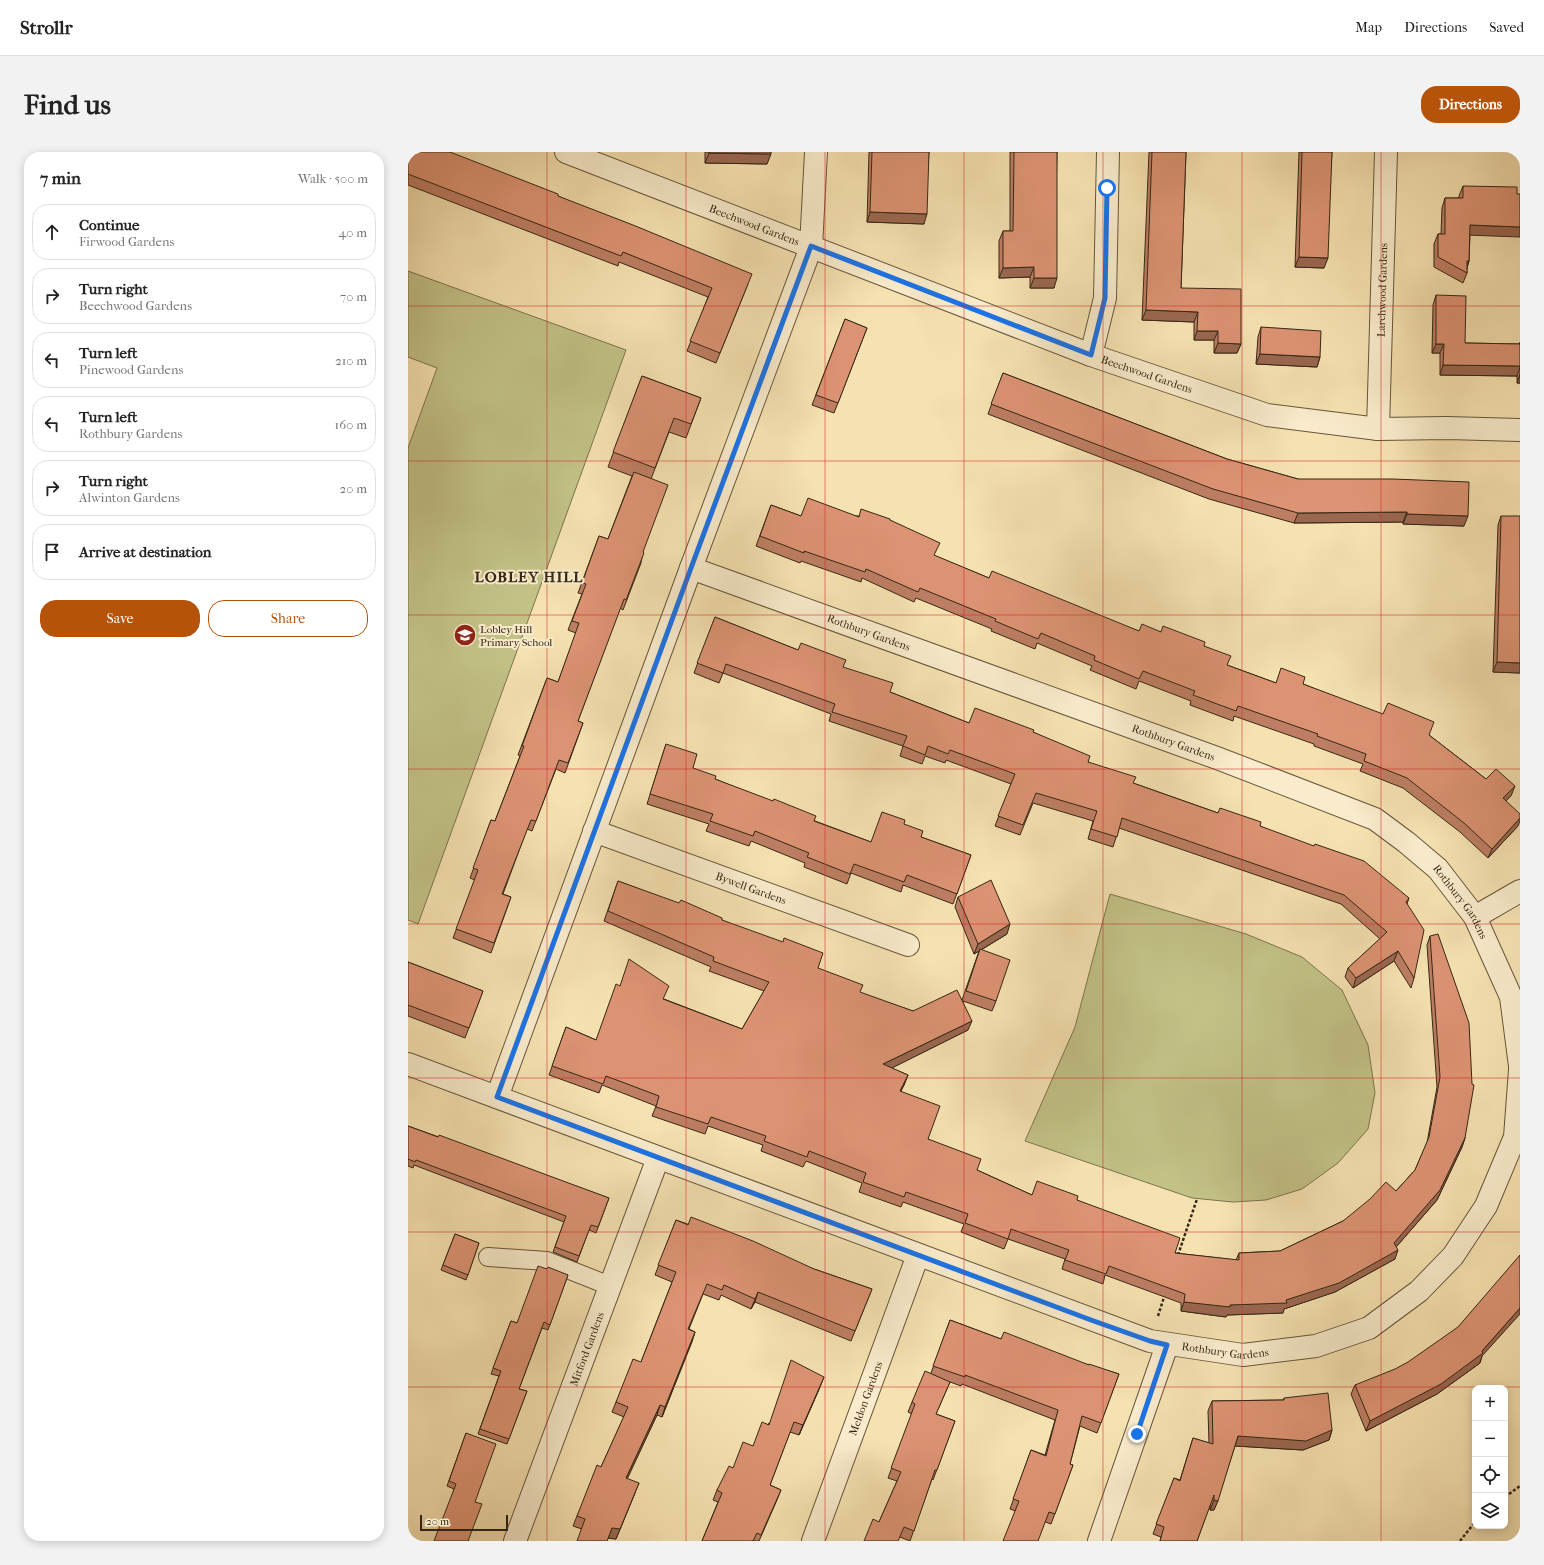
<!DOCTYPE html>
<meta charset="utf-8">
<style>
body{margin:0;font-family:"IM FELL French Canon",serif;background:#f2f2f2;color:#222}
.controls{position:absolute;right:12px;bottom:12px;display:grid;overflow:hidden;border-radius:8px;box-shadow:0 2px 10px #0003}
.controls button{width:36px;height:36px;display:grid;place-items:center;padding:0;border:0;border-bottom:1px solid #e0e0e0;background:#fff;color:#222;font:20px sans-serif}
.scale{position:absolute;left:12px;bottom:10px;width:88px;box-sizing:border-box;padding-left:4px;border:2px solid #362715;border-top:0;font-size:11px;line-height:14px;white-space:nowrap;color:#362715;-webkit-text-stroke:3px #f9eccc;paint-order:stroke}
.stop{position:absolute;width:12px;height:12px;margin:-9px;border:3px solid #1a73e8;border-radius:50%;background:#fff}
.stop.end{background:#1a73e8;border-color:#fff;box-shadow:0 1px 4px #0008}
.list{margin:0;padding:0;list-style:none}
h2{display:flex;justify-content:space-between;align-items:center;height:52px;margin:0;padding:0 16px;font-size:17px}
h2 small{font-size:13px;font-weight:400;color:#767676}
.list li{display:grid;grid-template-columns:26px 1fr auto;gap:12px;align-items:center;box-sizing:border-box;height:56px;margin:0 8px 8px;padding:0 8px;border:1px solid #e0e0e0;border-radius:16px}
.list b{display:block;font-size:15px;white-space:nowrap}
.list p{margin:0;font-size:13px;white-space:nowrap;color:#767676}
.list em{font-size:13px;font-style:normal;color:#767676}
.actions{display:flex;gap:8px;padding:12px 16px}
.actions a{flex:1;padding:9px 0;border:1px solid #b45309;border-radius:16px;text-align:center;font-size:14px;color:#b45309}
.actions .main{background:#b45309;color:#fff}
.icon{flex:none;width:22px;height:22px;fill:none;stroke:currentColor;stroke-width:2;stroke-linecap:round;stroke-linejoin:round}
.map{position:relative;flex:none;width:1112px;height:1389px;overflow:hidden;border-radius:16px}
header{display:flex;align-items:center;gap:24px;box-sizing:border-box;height:56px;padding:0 20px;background:#fff;border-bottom:1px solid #e0e0e0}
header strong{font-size:19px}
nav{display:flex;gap:22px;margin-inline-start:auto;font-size:14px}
.intro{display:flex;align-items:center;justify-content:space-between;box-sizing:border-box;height:96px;padding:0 24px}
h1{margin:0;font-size:28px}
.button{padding:10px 18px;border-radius:16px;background:#b45309;color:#fff;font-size:14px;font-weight:700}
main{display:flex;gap:24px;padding:0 24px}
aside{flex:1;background:#fff;border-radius:16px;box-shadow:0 2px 10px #0003}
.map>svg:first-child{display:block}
.green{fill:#c2c287;stroke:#7c744e}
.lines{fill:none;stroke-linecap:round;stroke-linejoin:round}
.lane-casing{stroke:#66563c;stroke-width:20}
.street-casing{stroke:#66563c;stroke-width:24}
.path{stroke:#362715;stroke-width:2.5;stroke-dasharray:3 2;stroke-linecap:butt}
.lane{stroke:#f9eccc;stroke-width:18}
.street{stroke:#f9eccc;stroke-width:22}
.wall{fill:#bd7e63;stroke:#362715}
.shaded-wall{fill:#9a6750;stroke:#362715}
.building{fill:#dc9373;stroke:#362715}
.route{stroke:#1a73e8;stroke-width:5}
.grid{fill:none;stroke:#d62828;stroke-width:1;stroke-opacity:0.55}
.labels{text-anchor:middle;stroke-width:4;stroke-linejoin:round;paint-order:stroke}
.street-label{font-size:11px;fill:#362715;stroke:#f9eccc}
.poi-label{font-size:11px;fill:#362715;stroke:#f9eccc;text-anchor:start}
.district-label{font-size:15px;font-weight:bold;letter-spacing:1px;fill:#362715;stroke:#f9eccc}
</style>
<header>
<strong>Strollr</strong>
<nav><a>Map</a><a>Directions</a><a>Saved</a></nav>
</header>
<div class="intro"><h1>Find us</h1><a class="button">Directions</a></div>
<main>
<aside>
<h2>7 min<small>Walk · 500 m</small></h2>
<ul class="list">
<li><svg class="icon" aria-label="ahead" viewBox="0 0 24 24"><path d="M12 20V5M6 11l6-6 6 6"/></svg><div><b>Continue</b><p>Firwood Gardens</p></div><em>40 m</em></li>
<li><svg class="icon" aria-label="right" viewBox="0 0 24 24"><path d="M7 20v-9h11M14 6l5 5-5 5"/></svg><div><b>Turn right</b><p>Beechwood Gardens</p></div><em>70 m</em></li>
<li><svg class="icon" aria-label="left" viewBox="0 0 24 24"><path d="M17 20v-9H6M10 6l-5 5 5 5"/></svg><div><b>Turn left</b><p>Pinewood Gardens</p></div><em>210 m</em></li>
<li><svg class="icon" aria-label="left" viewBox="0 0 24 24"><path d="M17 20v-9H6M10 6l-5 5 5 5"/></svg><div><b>Turn left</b><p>Rothbury Gardens</p></div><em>160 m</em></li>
<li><svg class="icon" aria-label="right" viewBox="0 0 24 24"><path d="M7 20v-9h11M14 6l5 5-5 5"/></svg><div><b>Turn right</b><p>Alwinton Gardens</p></div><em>20 m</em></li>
<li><svg class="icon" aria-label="arrive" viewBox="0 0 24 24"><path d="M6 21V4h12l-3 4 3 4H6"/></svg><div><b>Arrive at destination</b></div></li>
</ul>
<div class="actions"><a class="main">Save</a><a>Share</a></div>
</aside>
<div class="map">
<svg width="1112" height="1389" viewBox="0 0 1112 1389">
<rect width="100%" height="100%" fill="#f6e2b1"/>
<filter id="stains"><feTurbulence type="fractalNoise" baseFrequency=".005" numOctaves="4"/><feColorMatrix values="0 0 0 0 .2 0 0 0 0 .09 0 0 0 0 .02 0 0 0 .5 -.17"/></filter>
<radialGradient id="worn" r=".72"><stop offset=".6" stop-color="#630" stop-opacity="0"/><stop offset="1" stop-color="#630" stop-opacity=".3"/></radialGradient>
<!-- green -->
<g class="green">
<path d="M0 119 218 198 10 772 0 768V296L29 216 0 205Z"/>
<path d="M702 742 838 782 894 805 934 838 960 893 967 941 960 977 930 1011 894 1037 858 1048 825 1050 784 1046 617 989 667 875Z"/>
</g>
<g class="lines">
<!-- lane casing -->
<g class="lane-casing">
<path id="lane" d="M80 1105 139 1109 202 1134"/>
</g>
<!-- street casing -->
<g class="street-casing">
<g id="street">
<path id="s1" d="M158 0 683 203 859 263 970 277 1039 276 1112 278"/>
<path d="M683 203 697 146 700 0"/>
<path id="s2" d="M970 277 978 0"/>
<path id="s3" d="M283 416 809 606 967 667 998 690 1030 717 1067 765 1103 845 1112 914"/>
<path id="s4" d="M186 679 500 793"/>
<path d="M1067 765 1112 739"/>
<path id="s5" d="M0 912 742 1189 835 1203 908 1194 961 1176 1011 1139 1045 1104 1078 1054 1107 985 1112 918"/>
<path d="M89 945 283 416 403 95 408 0"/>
<path id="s6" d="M107 1389 250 1006"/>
<path id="s7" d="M405 1389 510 1103"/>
<path d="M691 1389 759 1193"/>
</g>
</g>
<!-- path -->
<g class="path">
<path d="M770 1103 789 1047"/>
<path d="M750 1164 757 1142"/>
<path d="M1097 1345 1112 1334"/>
<path d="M1052 1389 1067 1370"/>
</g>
<!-- lane -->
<use href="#lane" class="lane"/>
<!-- street -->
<use href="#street" class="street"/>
</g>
<!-- wall -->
<g class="wall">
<path d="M0 0 150 44 340 132 308 211 279 199 300 145 211 110 210 114 0 33Z"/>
<path d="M297 0H363L359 12 297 11Z"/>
<path d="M461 0H521L516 72 459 70Z"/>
<path d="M602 0H649L646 136H622V125L591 126V89L595 79H602Z"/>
<path d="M741 0H778L773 136 833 192 829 201H806V188H786V170L734 168Z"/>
<path d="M891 0H924L916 116 887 115Z"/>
<path d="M1055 34 1062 83 1061 109 1059 116V121L1055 131 1026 115V92L1030 82H1033L1034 56 1037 46H1051V44Z"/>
<path d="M1028 143 1057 191 1111 192 1112 190V231H1109V224L1032 223V201H1024L1025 153Z"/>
<path d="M437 167 459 176 426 261 404 253Z"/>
<path d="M853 175 912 205 909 215 848 212 850 185Z"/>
<path d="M595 221 819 307 1056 374 995 372V370L886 371 801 347 580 262Z"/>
<path d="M234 224 293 246 278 286 261 280 243 327 235 400 233 411 215 458 212 456 170 569 175 571 157 621 148 617 124 679 119 677 95 742 103 745 83 801 45 786 67 728 62 726 83 668 87 669 112 604 110 603 139 526 150 530 168 481 160 478 174 442 170 441 191 384 200 387 224 324 200 315Z"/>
<path d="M363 353 393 364H450L482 368 527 404 581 426 731 479 753 480 796 494 819 513 868 531 895 532 1021 583 1078 627 1103 644 1098 649 1110 674 1080 706 1052 680 995 636 952 619 955 612 906 594V592L826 564 825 569 782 553 783 549 731 529 728 537 682 518 684 514 629 491 627 497 583 479 584 477 508 446 506 450 454 426 453 430 393 409 392 411 348 394Z"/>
<path d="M1093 364 1112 521 1085 520 1090 373Z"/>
<path d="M307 465 435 516 482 540 561 571 625 580 680 610 725 631 810 661 852 674 1001 746 999 752 1006 826 1003 836 986 809 945 836 937 825 940 816 972 787 933 752 711 676 705 695 680 687 685 669 625 651 612 683 587 674 603 632 538 608 537 611 517 604 514 612 492 604 495 594 421 569 423 562 315 521 311 531 286 521Z"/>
<path d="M258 592 285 616 307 627 407 669 463 690 496 672 513 685 563 703 545 752 495 733 493 740 443 721 439 732 396 715 397 711 343 689 341 694 298 679 301 672 239 652Z"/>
<path d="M210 729 314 768 410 816 452 841 505 859 554 848 571 799 566 802 547 755 550 745 599 782 573 798 588 849 584 859 555 849 560 878 483 916 500 923 496 933 493 939 520 987 569 1018 624 1043 669 1048 767 1101 828 1108 831 1101 872 1099 935 1069 988 1039 1007 1018 1019 991 1029 935 1019 793 1022 784 1057 986 1054 995 1029 1048 988 1095 987 1107 927 1140 876 1157 875 1161 819 1163 818 1165 773 1159V1151L697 1123 695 1132 654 1117 657 1107 600 1087 596 1097 553 1080 556 1072 495 1050 493 1055 451 1040 454 1031 398 1009 395 1015 353 999 355 993 300 974 297 982 244 964 248 954 194 933 191 941 141 923 158 875 188 888 256 847 334 877 356 839 301 819 303 815 196 769Z"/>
<path d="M0 810 75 839 57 886 0 864Z"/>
<path d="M0 974 201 1046 188 1081 181 1078 169 1110 145 1100 156 1070 6 1013 5 1016 0 1014Z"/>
<path d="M268 1068 406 1117 464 1137 443 1189 347 1150 343 1157 313 1143 311 1148 295 1142 281 1177 287 1180 254 1265 249 1263 219 1326 227 1341 208 1387 200 1386 165 1374 169 1364 193 1315 216 1265 204 1260 208 1250 233 1210 264 1130 247 1123Z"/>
<path d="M47 1082 71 1091 58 1128 33 1118Z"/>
<path d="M139 1117 160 1123 140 1178 134 1176 111 1237 119 1239 99 1292 70 1282 91 1224 83 1222 103 1169 109 1171Z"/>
<path d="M542 1168 593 1187 681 1213 711 1222 689 1281 672 1274 662 1312 665 1313 643 1372 602 1357 623 1298 637 1303 647 1268 554 1232 553 1234 542 1230 528 1262 547 1269 525 1328 524 1327 502 1389 492 1385 471 1370 489 1329 480 1326 504 1262 500 1260 504 1250 523 1221Z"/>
<path d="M1074 1204 1072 1211 1029 1242 958 1279 943 1242 947 1233Z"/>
<path d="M412 1235 391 1283 382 1280 362 1333 373 1338 369 1348 351 1389H294L310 1350 305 1348 309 1338 325 1316 345 1294 360 1272Z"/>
<path d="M876 1246 924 1278 921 1288 895 1298 827 1294 806 1358H802V1353L789 1389H752L753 1385 745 1382 766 1326 772 1328 785 1286 801 1291 800 1259 804 1249 875 1248Z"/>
<path d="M58 1281 67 1350 60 1389 46 1337 39 1334Z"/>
</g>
<!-- shaded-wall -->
<g class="shaded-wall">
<path d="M301 1 363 2 359 12 297 11Z"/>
<path d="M462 60 519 62 516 72 459 70Z"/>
<path d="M1062 73 1112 75V85L1058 83Z"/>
<path d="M891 105 920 106 916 116 887 115Z"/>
<path d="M1059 109H1061L1058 119Z"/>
<path d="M626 115 622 125 591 126 595 116Z"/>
<path d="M626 126H649L646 136H622Z"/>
<path d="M738 158 790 160 786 170 734 168Z"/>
<path d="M789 179H810L806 188H786Z"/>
<path d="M810 191 833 192 829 201H806Z"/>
<path d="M1028 192H1036L1032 201H1024Z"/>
<path d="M852 202 912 205 909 215 848 212Z"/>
<path d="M1035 213 1112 214V215L1109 224 1032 223Z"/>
<path d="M1112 222V231H1109Z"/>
<path d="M999 360 995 370 886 371 890 361Z"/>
<path d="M999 362 1060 364 1056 374 995 372Z"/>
<path d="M1089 510 1112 511V521L1085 520Z"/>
<path d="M1107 634 1103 644 1091 656 1095 646Z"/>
<path d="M1112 666V669L1110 674 1080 706 1084 697Z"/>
<path d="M602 772 599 782 566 802 570 792Z"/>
<path d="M990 799 986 809 945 836 948 826Z"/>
<path d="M564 869 560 878 472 922 475 912Z"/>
<path d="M500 923 496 933 488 948 492 939Z"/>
<path d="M1057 986 1054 995 1029 1048 983 1101 986 1091Z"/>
<path d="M990 1098 987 1107 927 1140 876 1157 875 1161 819 1163 818 1165 773 1159 776 1150 822 1153 878 1148Z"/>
<path d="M350 1140 347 1150 343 1157 347 1147Z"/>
<path d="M1112 1156V1162L1074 1204 1072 1211 1029 1242 958 1279 962 1269 1074 1199Z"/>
<path d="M287 1180 284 1190 254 1265 257 1255Z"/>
<path d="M416 1225 412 1235 391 1283 395 1273Z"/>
<path d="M252 1253 249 1263 215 1336 218 1326Z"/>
<path d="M924 1278 921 1288 895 1298 827 1294 830 1284Z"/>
<path d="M231 1331 208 1387 200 1386 204 1376Z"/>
<path d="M806 1348 810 1349 806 1358H802Z"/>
</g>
<!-- building -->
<g class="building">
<path d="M0 0H42L150 42V44L225 73 344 122 312 201 282 189 304 136 215 100 213 104 0 22Z"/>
<path d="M301 0H363V2L301 1Z"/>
<path d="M464 0H521L519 62 462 60Z"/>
<path d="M606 0H649V126H626V115L595 116V79H605Z"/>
<path d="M744 0H778L773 136 833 137V192L810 191V179H789L790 160 738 158Z"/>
<path d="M894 0H924L920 106 891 105Z"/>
<path d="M1055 34 1109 35V42H1112V75L1062 73 1061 109H1059V121L1030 105V82H1037V46H1055Z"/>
<path d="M1028 143 1058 144 1057 191 1112 192V214L1035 213 1036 192H1028Z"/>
<path d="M437 167 459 176 430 251 408 243Z"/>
<path d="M853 175 913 179 912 205 852 202Z"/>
<path d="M595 221 819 307 890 327H985L1061 330 1060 364 999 362V360L890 361 805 337 583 252Z"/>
<path d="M234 224 293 246 283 272 266 266 247 316 205 300Z"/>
<path d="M226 320 260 333 235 400 236 401 218 448 216 447 170 569 175 571 160 611 151 608 128 669 123 668 94 742 103 745 86 791 48 777 70 718 65 716 83 668 87 669 116 594H114L139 526 150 530 171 471 164 469 178 432 174 431 191 384 200 387Z"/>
<path d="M400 346 451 365 453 357 482 367V368L532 391 526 403 581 426 584 419 731 479 734 472 753 480 755 474 797 490 796 494 823 504 819 513 868 531 873 516 897 525 895 532 975 562 980 551 1026 570 1021 583 1078 627 1088 617 1107 634 1095 646 1112 662V666L1084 697 1056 671 999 626 956 609 958 602 909 584 910 582 830 554 828 559 785 543 787 539 735 519 731 527 686 508 687 504 633 481 630 487 587 469 588 467 512 436 510 440 458 417 457 420 396 399V401L352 384 363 353 393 364Z"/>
<path d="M1093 364H1112V511L1089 510Z"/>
<path d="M307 465 390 498 393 491 438 508 435 515 485 531 482 540 561 571 567 556 626 578 625 580 682 604 680 610 728 625 725 631 810 661 812 656 853 670 852 674 906 694 907 692 956 709 1001 746 998 750 1016 778 1006 826 990 799 948 826 940 816 979 780 936 743 714 666 709 685 683 677 689 659 628 641 615 673 590 664 607 622 542 598 540 602 520 594 517 603 495 594 499 584 424 560 427 552 318 512 315 521 289 511Z"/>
<path d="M258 592 289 602 285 616 308 624 307 627 365 649 366 647 408 664 406 669 463 690 474 660 497 668 496 672 515 679 513 685 563 703 549 742 499 723 496 730 446 712 442 722 399 705 401 701 347 679 345 684 302 669 305 662 242 642Z"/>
<path d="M583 728 602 772 570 792 550 745Z"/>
<path d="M210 729 271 751 273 748 314 766V768L375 790 376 786 415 801 410 816 455 833 452 840 505 859 549 838 564 869 475 912 500 923 492 939 532 954 520 987 573 1007 569 1018 624 1043 629 1029 670 1044 669 1048 772 1086 767 1101 831 1108V1101L872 1099 935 1069 962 1047 978 1030 988 1039 1007 1018 1021 985 1032 925 1022 784 1030 782 1061 871 1064 932 1066 933 1057 986 1032 1038 986 1091 990 1098 931 1131 878 1148 879 1151 822 1153V1155L776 1150 777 1142 701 1114 698 1122 657 1108 661 1098 603 1077 600 1087 557 1071 560 1062 498 1040 496 1045 455 1030 458 1021 401 999 399 1005 356 989 358 984 303 965 300 972 248 955 251 944 198 924 195 932 144 914 158 875 188 888 208 832 212 834 221 807 261 834 255 847 334 877 361 830 305 809 306 805 200 759Z"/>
<path d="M572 797 602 808 588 849 558 839Z"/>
<path d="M0 810 75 839 61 876 0 853Z"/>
<path d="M0 974 30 985 31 983 201 1046 190 1075 183 1073 171 1104 147 1095 158 1064 8 1008 7 1010 0 1007Z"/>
<path d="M283 1065 345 1089 406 1117 464 1137 447 1179 350 1140 347 1147 316 1133 314 1138 299 1132 280 1177 287 1180 257 1255 252 1253 218 1326 231 1331 212 1377 204 1376 199 1389H169L177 1367 169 1364 189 1313 193 1315 220 1255 208 1250 225 1207 233 1210 268 1120 250 1113 268 1068 280 1073Z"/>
<path d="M47 1082 71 1091 60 1123 35 1113Z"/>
<path d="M1112 1103V1156L1074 1199 1075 1201 1033 1232 962 1269 947 1233 987 1217 1000 1210 1050 1175Z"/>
<path d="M130 1114 139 1117 140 1115 160 1123 142 1173 136 1170 111 1237 119 1239 101 1287 72 1277 93 1219 85 1216 103 1169 109 1171Z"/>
<path d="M542 1168 593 1187 596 1180 681 1213V1212L711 1222 693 1271 674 1264 662 1312 665 1313 647 1362 641 1360 630 1389H595L611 1349 605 1347 623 1298 638 1304 650 1258 557 1223V1225L525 1214Z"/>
<path d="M383 1208 416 1225 395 1273 386 1270 362 1333 373 1338 353 1383 349 1381 345 1389H294L314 1341 309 1338 321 1314 325 1316 335 1290 345 1294 354 1270 361 1273Z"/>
<path d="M517 1219 542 1230 528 1262 547 1269 529 1318H527L506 1379 496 1375 490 1389H456L465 1367 471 1370 493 1320 483 1316 507 1252 504 1250Z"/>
<path d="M920 1241 924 1278 898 1289 830 1284 810 1349 806 1348V1343L789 1389H752L756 1375 748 1372 766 1326 772 1329 785 1286 805 1292 804 1249 876 1248V1246Z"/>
<path d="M58 1281 88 1292 67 1350 74 1352 60 1389H26L48 1332 41 1329Z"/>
</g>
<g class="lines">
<!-- route -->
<path class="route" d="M699 36 697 146 683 203 403 94 283 416 89 945 683 1168 742 1189 759 1193 729 1282"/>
</g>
<!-- grid -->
<path class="grid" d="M139 0V1389M278 0V1389M417 0V1389M556 0V1389M695 0V1389M834 0V1389M973 0V1389M0 154H1112M0 309H1112M0 463H1112M0 617H1112M0 772H1112M0 926H1112M0 1080H1112M0 1235H1112"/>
<!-- icons -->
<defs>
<g id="school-disc" transform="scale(1.15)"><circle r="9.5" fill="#8f2418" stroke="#f9eccc"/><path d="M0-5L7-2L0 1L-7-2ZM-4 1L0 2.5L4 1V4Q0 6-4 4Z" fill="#fff"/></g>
</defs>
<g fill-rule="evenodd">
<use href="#school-disc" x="57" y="483"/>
</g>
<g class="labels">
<!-- street labels -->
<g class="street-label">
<text dy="4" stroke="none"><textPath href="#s1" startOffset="202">Beechwood Gardens</textPath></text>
<text dy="4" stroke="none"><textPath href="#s2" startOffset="139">Larchwood Gardens</textPath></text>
<text dy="4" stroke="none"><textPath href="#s1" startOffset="622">Beechwood Gardens</textPath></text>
<text dy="4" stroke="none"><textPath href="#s3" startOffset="189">Rothbury Gardens</textPath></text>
<text dy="4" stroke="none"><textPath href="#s3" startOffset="513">Rothbury Gardens</textPath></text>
<text dy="4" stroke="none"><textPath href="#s4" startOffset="167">Bywell Gardens</textPath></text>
<text dy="4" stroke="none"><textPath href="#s3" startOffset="849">Rothbury Gardens</textPath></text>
<text dy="4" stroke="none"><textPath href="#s5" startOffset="868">Rothbury Gardens</textPath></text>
<text dy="4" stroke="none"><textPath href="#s6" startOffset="205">Mitford Gardens</textPath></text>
<text dy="4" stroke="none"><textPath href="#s7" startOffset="152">Meldon Gardens</textPath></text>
</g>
<!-- poi labels -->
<g class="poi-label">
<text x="72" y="481">Lobley Hill<tspan x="72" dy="13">Primary School</tspan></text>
</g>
<!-- district labels -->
<g class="district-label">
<text x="121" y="430">LOBLEY HILL</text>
</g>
</g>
<rect width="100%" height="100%" filter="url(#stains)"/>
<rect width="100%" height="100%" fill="url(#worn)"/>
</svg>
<div class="controls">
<button>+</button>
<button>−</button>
<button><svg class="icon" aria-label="locate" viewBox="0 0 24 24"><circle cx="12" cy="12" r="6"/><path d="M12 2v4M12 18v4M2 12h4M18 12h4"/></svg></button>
<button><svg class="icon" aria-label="layers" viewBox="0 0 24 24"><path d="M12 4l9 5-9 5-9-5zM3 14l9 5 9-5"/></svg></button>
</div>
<div class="scale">20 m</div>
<div class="stop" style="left:699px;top:36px"></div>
<div class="stop end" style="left:729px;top:1282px"></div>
</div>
</main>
